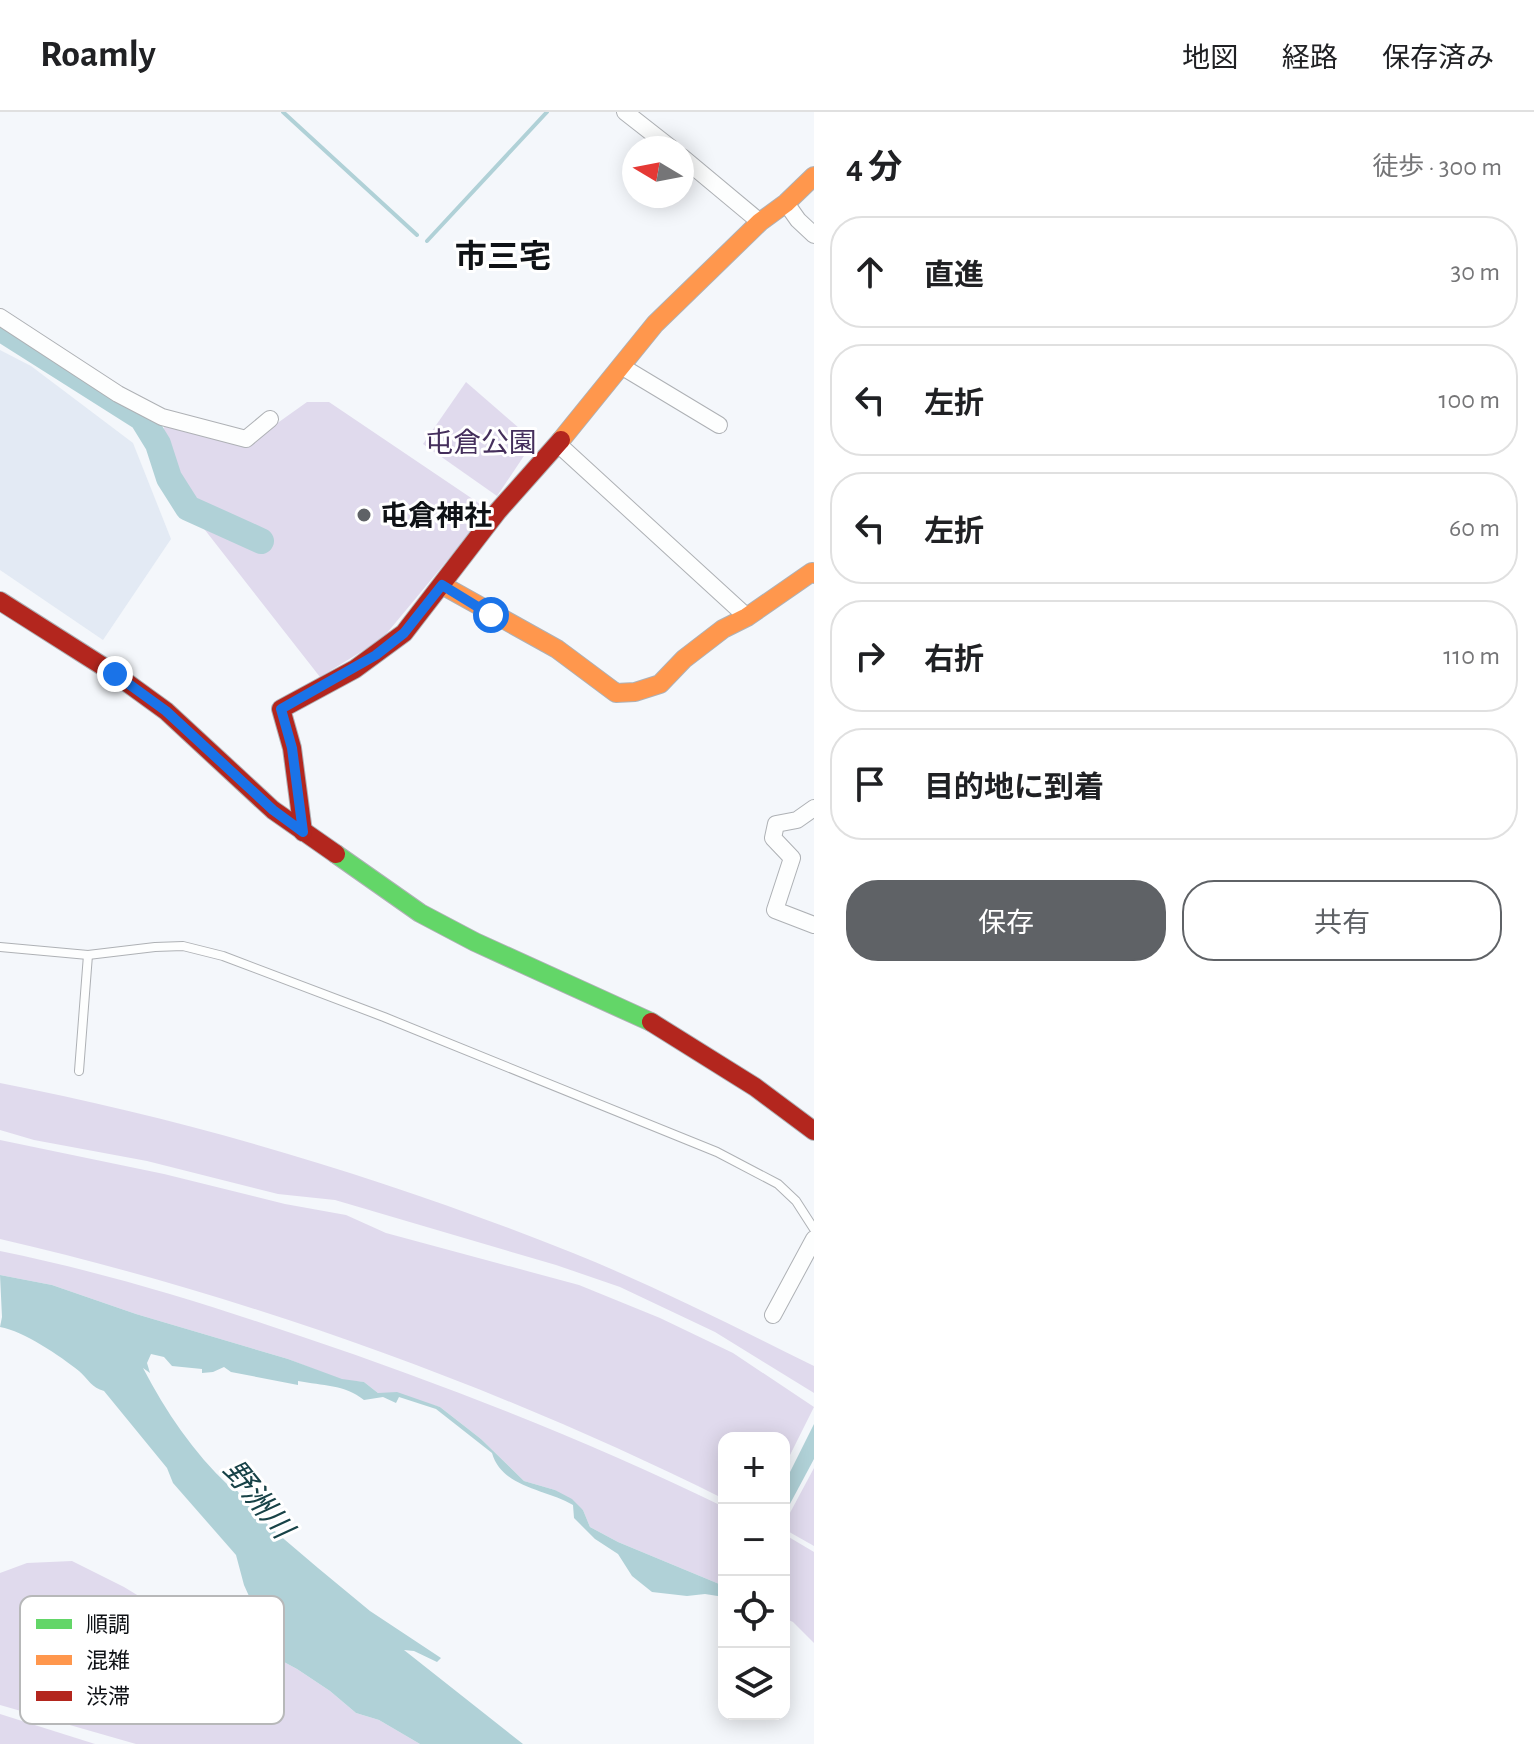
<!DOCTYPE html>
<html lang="ja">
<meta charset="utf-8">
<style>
body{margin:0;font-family:"Alegreya Sans","Noto Sans JP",sans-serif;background:#f6f6f6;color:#202124}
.controls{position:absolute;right:24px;bottom:24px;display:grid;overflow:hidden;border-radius:16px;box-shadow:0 4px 20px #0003}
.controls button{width:72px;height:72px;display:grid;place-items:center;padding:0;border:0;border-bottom:2px solid #e0e0e0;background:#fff;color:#202124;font:40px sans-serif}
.compass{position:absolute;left:622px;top:24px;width:72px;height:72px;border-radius:50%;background:#fff;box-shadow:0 4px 20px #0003;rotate:280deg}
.stop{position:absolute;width:24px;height:24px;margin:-18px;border:6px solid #1a73e8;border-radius:50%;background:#fff}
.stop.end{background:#1a73e8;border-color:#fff;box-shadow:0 2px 8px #0008}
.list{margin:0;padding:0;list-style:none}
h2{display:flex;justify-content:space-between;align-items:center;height:104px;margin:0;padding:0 32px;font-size:34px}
h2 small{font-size:26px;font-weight:400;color:#757577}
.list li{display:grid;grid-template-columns:52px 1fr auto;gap:24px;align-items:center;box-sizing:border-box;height:112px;margin:0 16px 16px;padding:0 16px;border:2px solid #e0e0e0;border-radius:32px}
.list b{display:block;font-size:30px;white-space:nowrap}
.list em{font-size:26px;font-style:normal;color:#757577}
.actions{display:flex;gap:16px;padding:24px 32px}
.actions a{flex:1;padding:18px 0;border:2px solid #5f6266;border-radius:32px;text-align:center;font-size:28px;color:#5f6266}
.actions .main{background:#5f6266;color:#fff}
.icon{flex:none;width:44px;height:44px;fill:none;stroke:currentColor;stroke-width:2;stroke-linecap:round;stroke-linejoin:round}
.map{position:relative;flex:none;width:814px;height:1632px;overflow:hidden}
header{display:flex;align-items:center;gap:48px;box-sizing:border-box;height:112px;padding:0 40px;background:#fff;border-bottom:2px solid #e0e0e0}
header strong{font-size:38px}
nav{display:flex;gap:44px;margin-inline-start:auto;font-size:28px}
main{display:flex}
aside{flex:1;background:#fff}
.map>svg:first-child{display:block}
.built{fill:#e3eaf4}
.green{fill:#e0daed}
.water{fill:#b0d1d7}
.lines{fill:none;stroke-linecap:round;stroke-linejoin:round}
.stream{stroke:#b0d1d7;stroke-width:4}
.river{stroke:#b0d1d7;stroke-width:26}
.lane-casing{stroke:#aeb1b5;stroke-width:10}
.street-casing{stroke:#aeb1b5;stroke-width:18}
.fast-casing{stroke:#aeb1b5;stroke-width:20}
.slow-casing{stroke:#aeb1b5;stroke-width:20}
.jam-casing{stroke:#aeb1b5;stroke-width:20}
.lane{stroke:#fdfefe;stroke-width:8}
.street{stroke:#fdfefe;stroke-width:16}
.fast{stroke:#63d668;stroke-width:18}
.slow{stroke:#ff974d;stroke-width:18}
.jam{stroke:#b3261e;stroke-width:18}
.route{stroke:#1a73e8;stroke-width:10}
.poi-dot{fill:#5f6266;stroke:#fff;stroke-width:3}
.labels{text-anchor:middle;stroke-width:6;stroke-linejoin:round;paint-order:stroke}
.park-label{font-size:28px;fill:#452f5c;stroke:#fff}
.poi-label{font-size:28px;font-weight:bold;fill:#0f1216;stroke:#fff;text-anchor:start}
.water-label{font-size:30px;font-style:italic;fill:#174247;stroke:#fff}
.quarter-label{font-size:32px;font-weight:bold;fill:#0f1216;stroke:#fff}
.key{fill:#fff;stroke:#b7b8b9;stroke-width:2}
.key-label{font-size:22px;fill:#0f1216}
</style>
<header>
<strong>Roamly</strong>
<nav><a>地図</a><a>経路</a><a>保存済み</a></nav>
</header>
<main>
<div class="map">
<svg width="814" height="1632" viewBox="0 0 814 1632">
<rect width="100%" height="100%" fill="#f4f7fb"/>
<!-- built -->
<path class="built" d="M0 238 31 254 133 331 171 427 103 528 0 458Z"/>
<!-- green -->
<g class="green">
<path d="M466 270 534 329 497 384 423 332Z"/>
<path d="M307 290H329L489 398 382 527 320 565 151 349 167 308 248 332Z"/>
<path d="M0 971C195 1009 388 1067 573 1141 655 1174 735 1215 814 1254V1281L715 1220 620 1175 556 1153 335 1088 278 1082 147 1049 34 1028 0 1018Z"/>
<path d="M0 1028 164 1062 285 1092 346 1103 386 1121 579 1173 660 1206 733 1241 814 1295 784 1355V1326H724V1387C495 1273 250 1185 0 1127Z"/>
<path d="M0 1139C103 1160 204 1191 303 1225 446 1273 588 1329 724 1395V1474L618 1430 590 1415 583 1398 555 1378 524 1369 481 1327 440 1295 393 1282 378 1281 364 1270 342 1268 288 1247 136 1202 52 1173 0 1163Z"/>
<path d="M814 1356V1434L784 1417V1412Z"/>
<path d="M787 1424 814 1440V1531L793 1510 784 1506V1425Z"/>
<path d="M72 1449 124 1475 188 1514 258 1536 297 1557 330 1579 356 1601 379 1608 420 1632H136L0 1593V1461L27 1451Z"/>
<path d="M0 1602 95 1632H0Z"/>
</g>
<!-- water -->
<g class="water">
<path d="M0 1163 52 1173 136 1202 288 1247 342 1267 364 1270 378 1281 397 1280 440 1295 481 1327 524 1369 555 1378 572 1387 583 1398 590 1415 618 1430 724 1474V1485L705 1482 687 1484 652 1480 632 1464 618 1442 595 1427 574 1406 573 1393C546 1377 502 1376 492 1341L436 1297 399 1285 396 1291 383 1285 364 1288C344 1272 323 1274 298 1269V1273L231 1260 224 1255 213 1260 202 1261V1257L172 1254 164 1245 151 1242 147 1251 150 1261 143 1256C166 1300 193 1340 229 1374L233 1373 244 1388 271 1416 318 1456 370 1499 441 1546 437 1550 414 1539 404 1538 523 1632H420L379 1608 356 1601 330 1579 297 1557 258 1536 232 1511 241 1504 252 1508 253 1493 244 1473 236 1443 173 1371 167 1356 104 1279C92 1276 88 1267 79 1259 60 1244 24 1219 0 1215L2 1205Z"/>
<path d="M814 1312V1347L784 1403V1372Z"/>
</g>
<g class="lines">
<!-- stream -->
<g class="stream">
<path d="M283 0 417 123"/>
<path d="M427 129 547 0"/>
</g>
<!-- river -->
<path class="river" d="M0 216 142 306 158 332 169 366 188 396 261 429"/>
<!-- lane casing -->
<g class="lane-casing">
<g id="lane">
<path d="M0 835 88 843 155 835 183 834 223 844 384 905 717 1040 778 1072 796 1089 814 1117"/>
<path d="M79 959 88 843"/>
</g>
</g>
<!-- street casing -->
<g class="street-casing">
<g id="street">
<path d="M625 0 671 36"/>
<path d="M682 45 760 110"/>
<path d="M786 91 798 108 814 123"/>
<path d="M0 205 118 282 162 305 246 327 270 307"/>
<path d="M621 254 719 313"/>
<path d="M558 332 747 505"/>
<path d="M814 696 797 708 776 712 773 726 792 746 775 798 814 813"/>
<path d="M773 1203 814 1127"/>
</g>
</g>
<!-- fast casing -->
<g class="fast-casing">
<path id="fast" d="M336 742 420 801 475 830 651 910"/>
</g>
<!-- slow casing -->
<g class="slow-casing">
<g id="slow">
<path d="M561 328 655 212 760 110 786 91 814 64"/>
<path d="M442 473 557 537 616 581 635 580 660 572 684 547 723 517 747 505 812 460 814 462"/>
</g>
</g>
<!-- jam casing -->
<g class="jam-casing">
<g id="jam">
<path d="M0 489 115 562 166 599 273 698 336 742"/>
<path d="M303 720 292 636 281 597 355 557 404 521 498 399 561 328"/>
<path d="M651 910 755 975 814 1019"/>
</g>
</g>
<!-- lane -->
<use href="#lane" class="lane"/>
<!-- street -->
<use href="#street" class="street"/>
<!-- fast -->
<use href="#fast" class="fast"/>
<!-- slow -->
<use href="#slow" class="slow"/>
<!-- jam -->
<use href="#jam" class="jam"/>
</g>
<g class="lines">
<!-- route -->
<path class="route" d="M115 562 166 599 273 698 303 720 292 636 281 597 376 543 404 521 442 473 491 503"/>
</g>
<!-- markers -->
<circle class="poi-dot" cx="364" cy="403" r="8"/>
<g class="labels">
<!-- park labels -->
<g class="park-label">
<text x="481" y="340">屯倉公園</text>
</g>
<!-- poi labels -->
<g class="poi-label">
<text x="380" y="413">屯倉神社</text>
</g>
<!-- water labels -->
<g class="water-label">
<text transform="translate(258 1387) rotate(51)" y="10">野洲川</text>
</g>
<!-- quarter labels -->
<g class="quarter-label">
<text x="503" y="155">市三宅</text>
</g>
</g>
<!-- legend -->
<rect x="20" y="1484" width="264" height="128" rx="12" class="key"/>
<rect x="36" y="1507" width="36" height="10" fill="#63d668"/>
<rect x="36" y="1543" width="36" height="10" fill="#ff974d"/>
<rect x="36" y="1579" width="36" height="10" fill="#b3261e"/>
<g class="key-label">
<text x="86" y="1520">順調</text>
<text x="86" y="1556">混雑</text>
<text x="86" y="1592">渋滞</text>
</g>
</svg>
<div class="controls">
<button>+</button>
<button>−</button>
<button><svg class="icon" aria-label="locate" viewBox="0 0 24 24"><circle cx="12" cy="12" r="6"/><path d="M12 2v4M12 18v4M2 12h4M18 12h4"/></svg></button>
<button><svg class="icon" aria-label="layers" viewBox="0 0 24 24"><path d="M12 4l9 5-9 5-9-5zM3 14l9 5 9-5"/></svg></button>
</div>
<svg class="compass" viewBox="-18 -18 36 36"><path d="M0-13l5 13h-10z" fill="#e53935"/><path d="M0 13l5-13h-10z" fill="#757577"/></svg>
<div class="stop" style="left:491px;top:503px"></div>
<div class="stop end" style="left:115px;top:562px"></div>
</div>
<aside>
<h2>4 分<small>徒歩 · 300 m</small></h2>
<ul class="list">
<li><svg class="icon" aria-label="ahead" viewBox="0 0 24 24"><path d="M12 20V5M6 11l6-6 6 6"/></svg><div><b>直進</b></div><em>30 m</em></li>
<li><svg class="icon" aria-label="left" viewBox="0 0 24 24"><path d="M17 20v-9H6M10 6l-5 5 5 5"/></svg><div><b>左折</b></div><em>100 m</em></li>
<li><svg class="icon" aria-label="left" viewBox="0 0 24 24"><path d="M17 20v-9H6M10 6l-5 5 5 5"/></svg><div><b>左折</b></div><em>60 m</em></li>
<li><svg class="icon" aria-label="right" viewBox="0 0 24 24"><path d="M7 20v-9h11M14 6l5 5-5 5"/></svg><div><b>右折</b></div><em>110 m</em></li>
<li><svg class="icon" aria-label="arrive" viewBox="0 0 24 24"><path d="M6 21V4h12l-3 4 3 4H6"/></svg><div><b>目的地に到着</b></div></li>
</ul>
<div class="actions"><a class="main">保存</a><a>共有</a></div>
</aside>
</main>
